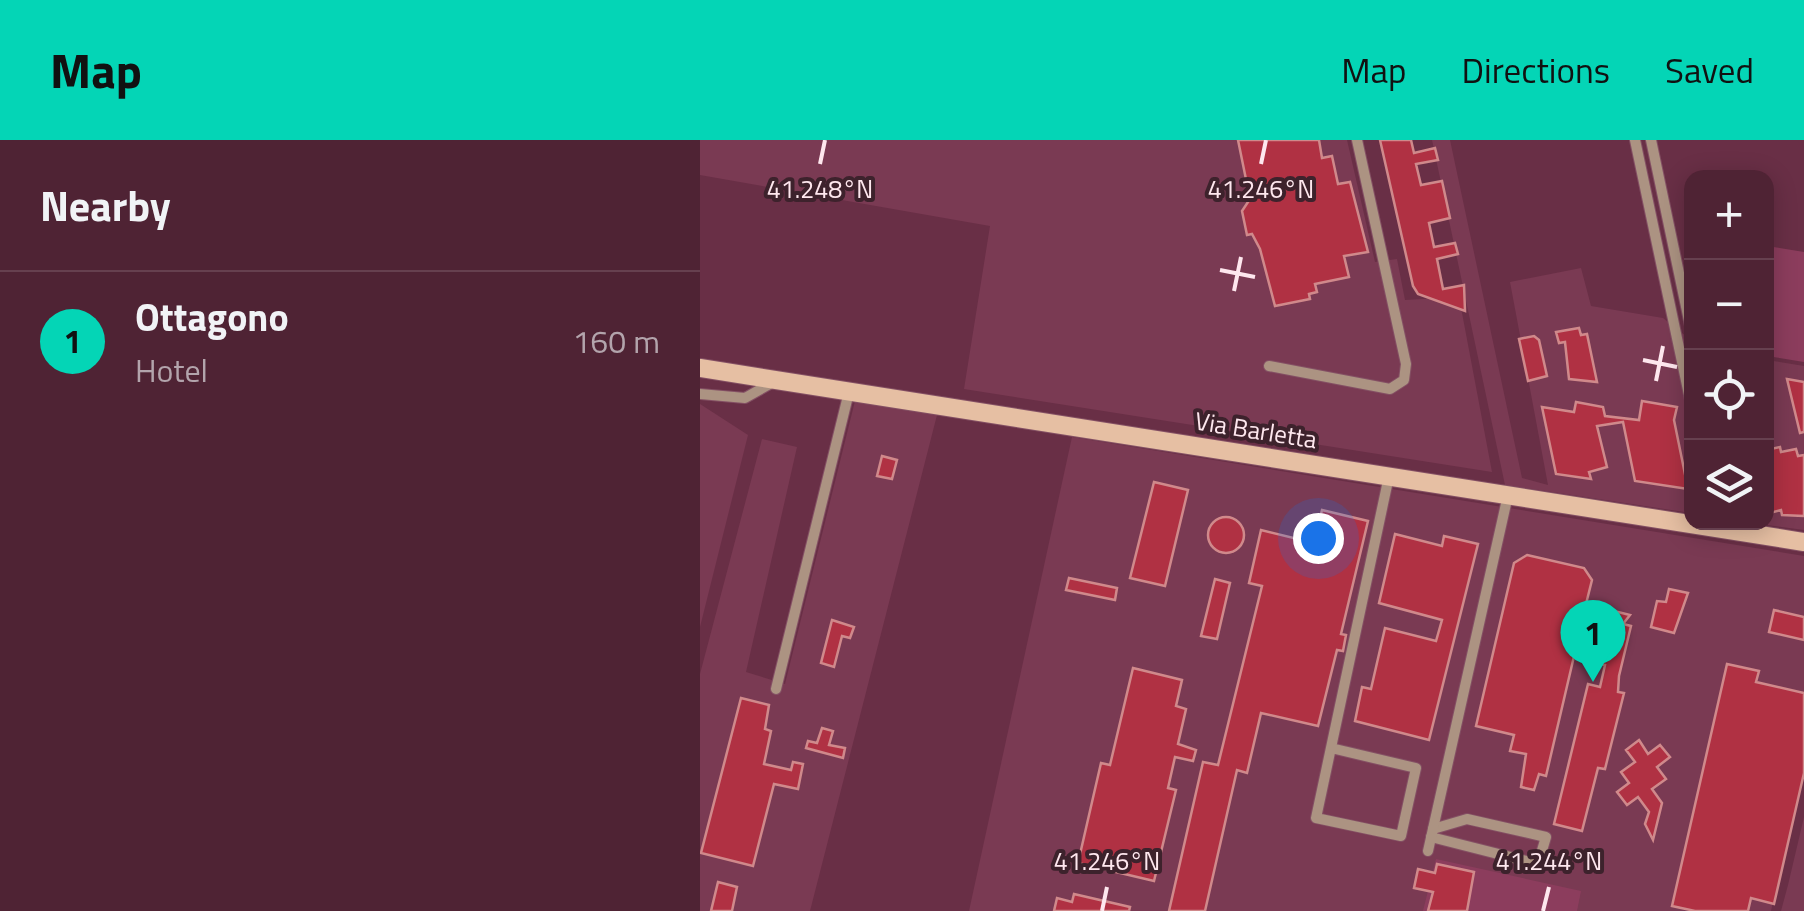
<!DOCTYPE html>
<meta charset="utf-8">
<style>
body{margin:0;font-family:"Titillium Web",sans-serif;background:#592f40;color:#f1f3f6}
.controls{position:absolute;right:30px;top:30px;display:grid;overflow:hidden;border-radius:20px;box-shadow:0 5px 25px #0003}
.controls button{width:90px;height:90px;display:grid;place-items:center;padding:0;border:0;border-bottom:2px solid #66404f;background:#4f2334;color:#f1f3f6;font:50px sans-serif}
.you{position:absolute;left:618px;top:398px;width:35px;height:35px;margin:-25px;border:8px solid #fff;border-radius:50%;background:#1a73e8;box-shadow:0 0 0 15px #1a73e833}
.badge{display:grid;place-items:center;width:65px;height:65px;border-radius:50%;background:#04d5b6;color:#111;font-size:32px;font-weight:700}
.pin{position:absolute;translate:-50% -82px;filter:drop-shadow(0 2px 5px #0008)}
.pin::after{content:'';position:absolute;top:52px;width:35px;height:30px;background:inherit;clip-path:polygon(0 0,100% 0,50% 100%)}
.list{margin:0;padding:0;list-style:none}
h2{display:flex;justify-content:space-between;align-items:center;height:130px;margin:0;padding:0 40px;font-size:42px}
h2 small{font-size:32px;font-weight:400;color:#b3a4ac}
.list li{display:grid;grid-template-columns:65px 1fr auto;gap:30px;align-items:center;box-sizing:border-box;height:140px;padding:0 40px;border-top:2px solid #66404f}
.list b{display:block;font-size:38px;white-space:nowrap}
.list p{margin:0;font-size:32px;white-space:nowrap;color:#b3a4ac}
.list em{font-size:32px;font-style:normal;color:#b3a4ac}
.icon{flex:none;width:55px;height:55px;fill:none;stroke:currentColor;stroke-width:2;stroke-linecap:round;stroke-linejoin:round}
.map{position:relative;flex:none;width:1104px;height:771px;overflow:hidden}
header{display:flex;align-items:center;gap:60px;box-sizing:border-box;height:140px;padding:0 50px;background:#04d5b6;color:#111}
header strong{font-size:48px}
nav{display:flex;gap:55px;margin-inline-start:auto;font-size:35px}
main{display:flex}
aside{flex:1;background:#4f2334}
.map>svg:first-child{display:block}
.built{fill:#7a3a53}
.green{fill:#8c3d5d}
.building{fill:#b03143;stroke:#d0898b;stroke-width:2.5}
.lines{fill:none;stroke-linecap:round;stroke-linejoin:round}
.minor-casing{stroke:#845064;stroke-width:12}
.secondary-casing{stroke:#845064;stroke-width:20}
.minor{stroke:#ac9382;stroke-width:10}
.secondary{stroke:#e6bfa3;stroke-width:18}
.ticks{fill:none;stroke:#fee7ee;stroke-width:4}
.labels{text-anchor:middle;stroke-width:8;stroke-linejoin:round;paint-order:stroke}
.street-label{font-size:25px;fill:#fee7ee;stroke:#3d222c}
.ticks-label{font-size:25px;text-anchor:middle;fill:#fee7ee;stroke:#3d222c;stroke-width:8;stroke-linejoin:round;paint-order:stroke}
</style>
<header>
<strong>Map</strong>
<nav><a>Map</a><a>Directions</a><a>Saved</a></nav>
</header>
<main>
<aside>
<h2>Nearby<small></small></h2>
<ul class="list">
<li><span class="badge">1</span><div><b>Ottagono</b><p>Hotel</p></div><em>160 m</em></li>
</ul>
</aside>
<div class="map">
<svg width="1104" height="771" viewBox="0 0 1104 771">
<rect width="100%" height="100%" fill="#692f46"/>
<!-- built -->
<g class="built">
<path d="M0 0H647L675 122 697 119 705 160 759 157 792 332 264 249 290 86 0 35Z"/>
<path d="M732 0H750L822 338 848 345 810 142 881 128 891 166 963 178 991 200V373L805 345Z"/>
<path d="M1067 220 1104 226V390L1052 383 1066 382Z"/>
<path d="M155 261 237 275 110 771H0V534L62 299 97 307 46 532 85 544Z"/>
<path d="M0 264 48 295 0 487Z"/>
<path d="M372 297 1104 416V628L1071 771H269Z"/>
<path d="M1104 677V771H1081L1088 745Z"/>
</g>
<!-- green -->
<g class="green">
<path d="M1067 106 1104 112V222L1067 216Z"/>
<path d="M736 719 881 751 877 771H723Z"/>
</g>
<!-- building -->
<g class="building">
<path d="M538 0H619L622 18 632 16 638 44 650 42 668 112 644 116 649 137 615 144 617 152 609 154 610 159 575 166 560 109 552 94 547 95 542 71 550 59Z"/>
<path d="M680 0H711L714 13 735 8 738 20 716 24 721 45 742 41 750 78 729 83 734 107 755 103 758 114 737 119 743 149 764 145 765 171 718 154 713 146Z"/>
<path d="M879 188 881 195 887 194 897 242 869 239 865 202 859 203 856 192Z"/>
<path d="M834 196 839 200 847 236 828 241 819 199Z"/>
<path d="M1087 239 1104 242V292L1100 293Z"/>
<path d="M942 261 977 267 974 280 988 349 935 341 923 282 897 286 907 327 889 332 891 339 856 334 842 267 874 272 876 262 903 267 905 276 939 280Z"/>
<path d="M1080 307 1081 312 1096 309 1098 316 1104 315V376L1082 375 1081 370 1066 374V310Z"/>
<path d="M182 316 197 320 192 339 177 336Z"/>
<path d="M454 342 488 350 465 446 430 438Z"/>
<path d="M622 370 668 381 641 494 646 495 643 511 637 510 618 586 561 573 547 633 537 630 505 771H469L503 622 518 625 562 446 549 443 561 390 614 403Z"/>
<circle cx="526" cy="395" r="18"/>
<path d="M695 394 742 406 744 396 778 404 729 600 655 581 662 547 671 549 685 488 736 501 742 480 679 463Z"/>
<path d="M827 415 884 428 892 440 886 464 930 475 923 484 931 486 919 536 918 552 924 553 905 629 898 628 882 691 854 684 888 544 900 547 905 525 896 523 898 517 875 512 846 636 839 634 834 650 821 647 826 614 810 611 814 595 776 586 814 423Z"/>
<path d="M369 438 417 448 415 460 366 450Z"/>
<path d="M515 439 530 443 517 499 501 496Z"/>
<path d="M969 449 988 453 974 493 951 487 957 461 966 462Z"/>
<path d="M1074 470 1104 477V500L1069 492Z"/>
<path d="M132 480 154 487 150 498 142 496 134 527 121 523Z"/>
<path d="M1027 524 1059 531 1056 542 1104 553V633L1074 764 1051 758 1048 771H995L972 766Z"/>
<path d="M433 528 482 540 476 566 486 569 478 604 496 610 493 621 475 617 468 648 476 650 454 741 378 723 401 623 410 625Z"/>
<path d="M41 558 69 565 65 589 71 591 64 624 91 630 93 622 103 624 98 649 74 644 53 726 1 713Z"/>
<path d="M122 588 133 591 129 605 145 608 143 618 106 608 108 601 117 603Z"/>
<path d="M939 600 948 614 960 605 970 617 957 627 966 639 952 649 962 663 953 700 945 684 949 672 938 657 927 665 917 652 929 643 921 632 935 622 926 610Z"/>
<path d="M737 724 774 732 767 771H728L733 752 714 748 718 729 735 733Z"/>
<path d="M18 742 37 747 32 771H11Z"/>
<path d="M374 754 430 767 429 771H354L357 758 372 762Z"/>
</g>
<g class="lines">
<!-- minor casing -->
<g class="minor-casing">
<g id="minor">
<path d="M935 0 992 269"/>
<path d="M951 0 992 195"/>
<path d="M569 226 690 249 704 240 706 224 657 0"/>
<path d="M0 254 45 258 75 241"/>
<path d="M76 549 149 252"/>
<path d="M631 608 716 628 701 696 616 678 689 336"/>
<path d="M731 697 838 724 846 697 767 679 733 689"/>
<path d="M728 711 808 355"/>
</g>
</g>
<!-- secondary casing -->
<g class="secondary-casing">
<path id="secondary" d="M0 228 1104 402"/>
</g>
<!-- minor -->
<use href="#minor" class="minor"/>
<!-- secondary -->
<use href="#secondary" class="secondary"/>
</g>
<!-- ticks -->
<path class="ticks" d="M120 24 125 0M561 24 566 0M520 130 555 137M534 151 541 117M943 220 977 227M956 241 963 206M402 771 407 747M843 771 849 747"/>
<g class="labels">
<!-- street labels -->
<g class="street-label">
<text transform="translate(556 290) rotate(9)" y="9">Via Barletta</text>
</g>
</g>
<g class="ticks-label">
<text x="120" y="58">41.248°N</text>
<text x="561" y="58">41.246°N</text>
<text x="407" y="730">41.246°N</text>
<text x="849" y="730">41.244°N</text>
</g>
</svg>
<div class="controls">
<button>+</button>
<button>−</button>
<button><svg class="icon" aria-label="locate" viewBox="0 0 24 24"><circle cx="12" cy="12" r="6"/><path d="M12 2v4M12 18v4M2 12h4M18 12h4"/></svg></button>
<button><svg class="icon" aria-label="layers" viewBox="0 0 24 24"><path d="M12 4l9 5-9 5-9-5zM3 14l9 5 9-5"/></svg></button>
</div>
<div class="you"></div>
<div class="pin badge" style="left:893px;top:542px">1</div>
</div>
</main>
